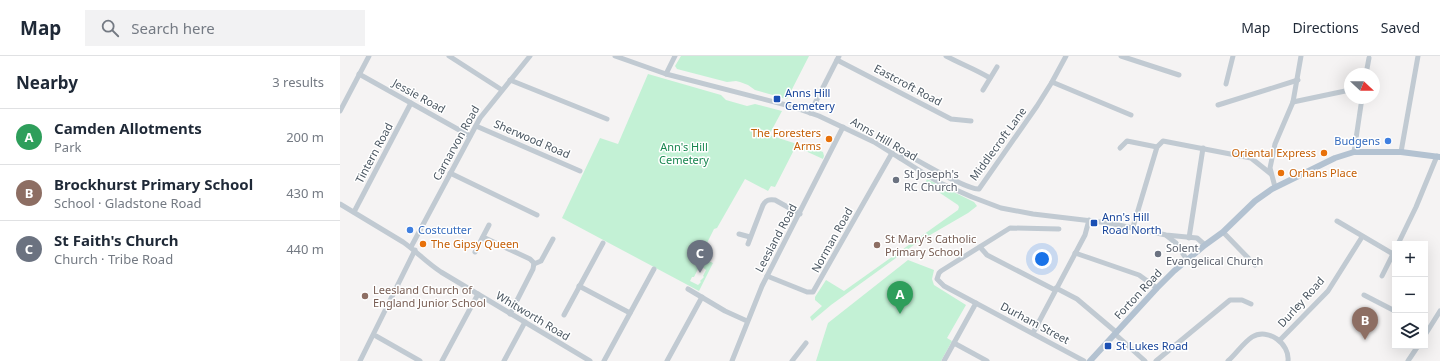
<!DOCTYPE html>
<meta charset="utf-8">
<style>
body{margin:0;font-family:"Noto Sans",sans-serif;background:#f2f2f3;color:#1f2937}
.controls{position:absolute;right:12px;bottom:12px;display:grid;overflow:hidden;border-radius:0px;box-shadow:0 4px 16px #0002}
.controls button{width:36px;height:36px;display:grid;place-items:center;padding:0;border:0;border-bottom:1px solid #e0e1e3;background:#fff;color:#1f2937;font:20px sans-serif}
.compass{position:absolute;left:1004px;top:12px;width:36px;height:36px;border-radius:50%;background:#fff;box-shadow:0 4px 16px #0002;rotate:112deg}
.you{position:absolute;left:702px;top:203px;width:14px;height:14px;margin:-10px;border:3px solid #fff;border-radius:50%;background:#1a73e8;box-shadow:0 0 0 6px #1a73e833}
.badge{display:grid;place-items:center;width:26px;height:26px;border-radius:50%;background:#7c3aed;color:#fff;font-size:13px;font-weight:700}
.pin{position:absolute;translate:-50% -33px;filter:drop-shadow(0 1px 2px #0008)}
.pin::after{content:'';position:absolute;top:21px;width:14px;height:12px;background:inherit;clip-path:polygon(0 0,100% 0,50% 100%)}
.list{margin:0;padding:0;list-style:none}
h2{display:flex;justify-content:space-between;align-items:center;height:52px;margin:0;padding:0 16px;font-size:17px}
h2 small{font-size:13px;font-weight:400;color:#747a83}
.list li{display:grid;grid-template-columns:26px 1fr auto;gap:12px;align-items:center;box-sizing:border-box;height:56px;padding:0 16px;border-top:1px solid #e0e1e3}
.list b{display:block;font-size:15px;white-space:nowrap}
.list p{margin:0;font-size:13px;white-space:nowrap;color:#747a83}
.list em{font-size:13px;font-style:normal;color:#747a83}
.icon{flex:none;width:22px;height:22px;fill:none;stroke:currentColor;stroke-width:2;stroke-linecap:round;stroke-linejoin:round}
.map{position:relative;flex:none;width:1100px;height:305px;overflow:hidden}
header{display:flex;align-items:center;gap:24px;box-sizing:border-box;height:56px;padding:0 20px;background:#fff;border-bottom:1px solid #e0e1e3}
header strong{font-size:19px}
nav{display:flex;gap:22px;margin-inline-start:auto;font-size:14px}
.search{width:280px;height:36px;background:#f2f2f3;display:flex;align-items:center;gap:10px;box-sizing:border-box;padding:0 14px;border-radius:0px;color:#747a83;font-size:15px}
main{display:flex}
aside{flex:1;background:#fff}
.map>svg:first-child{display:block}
.green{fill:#c3f1d5;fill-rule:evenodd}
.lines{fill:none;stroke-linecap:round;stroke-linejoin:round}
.minor{stroke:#c1cad2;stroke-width:5}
.major{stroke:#b3c2d1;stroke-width:6}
.transit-dot{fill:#1a4fb4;stroke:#fff;stroke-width:1.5}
.food-dot{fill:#e8710a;stroke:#fff;stroke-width:1.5}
.shop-dot{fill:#3f7fe0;stroke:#fff;stroke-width:1.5}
.worship-dot{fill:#6b7280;stroke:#fff;stroke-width:1.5}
.education-dot{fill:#8d6e63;stroke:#fff;stroke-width:1.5}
.labels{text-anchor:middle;stroke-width:3;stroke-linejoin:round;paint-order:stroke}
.street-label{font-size:11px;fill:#4a5661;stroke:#fff}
.transit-label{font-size:11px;fill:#164399;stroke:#fff;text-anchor:start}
.food-label{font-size:11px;fill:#c56008;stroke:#fff;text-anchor:end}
.shop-label{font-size:11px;fill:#366cbe;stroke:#fff;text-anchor:end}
.park-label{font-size:11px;fill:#17864f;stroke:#fff}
.worship-label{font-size:11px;fill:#5b616d;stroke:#fff;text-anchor:start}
.education-label{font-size:11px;fill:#785e54;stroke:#fff;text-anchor:start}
</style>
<header>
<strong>Map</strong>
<div class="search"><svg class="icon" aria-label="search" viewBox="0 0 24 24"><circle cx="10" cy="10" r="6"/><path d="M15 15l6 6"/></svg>Search here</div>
<nav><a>Map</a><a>Directions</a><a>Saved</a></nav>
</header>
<main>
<aside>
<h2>Nearby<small>3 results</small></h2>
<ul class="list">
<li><span class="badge" style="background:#2e9e5b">A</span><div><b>Camden Allotments</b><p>Park</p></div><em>200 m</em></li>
<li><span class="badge" style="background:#8d6e63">B</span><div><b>Brockhurst Primary School</b><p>School · Gladstone Road</p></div><em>430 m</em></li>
<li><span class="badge" style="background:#6b7280">C</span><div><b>St Faith's Church</b><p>Church · Tribe Road</p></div><em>440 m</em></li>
</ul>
</aside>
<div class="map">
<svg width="1100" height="305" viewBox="0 0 1100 305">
<rect width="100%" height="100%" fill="#f5f3f3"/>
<!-- green -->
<g class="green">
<path d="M341 0H469L447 43 415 34 408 29 400 26 396 25 387 26 337 13 335 10Z"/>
<path d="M308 18 381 39 386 44 407 50 415 48 442 55 429 79 457 88 435 131 431 130 428 135 405 123 377 172 374 173 360 201 373 207 359 235 222 162 260 82 278 88ZM361 210 366 214 363 220 364 221 360 225 361 226 358 229 350 225 352 221H354L359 211Z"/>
<path d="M460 89H464L483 96 484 100 483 103 459 92Z"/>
<path d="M587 123 634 146 637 150 628 157 578 186 491 249 472 265 470 261 482 250 475 244V241L486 224 504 235 618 154 619 151 618 149 585 127Z"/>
<path d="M568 204 594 214 592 223 594 229 626 249 607 282 612 285 601 305H476L488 267Z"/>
</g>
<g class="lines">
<!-- minor -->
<g class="minor">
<path d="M109 0 162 34"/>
<path d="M275 0 326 18 450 50 479 60 534 86 598 126 632 141 661 152 693 158 769 167 826 179 857 182 865 189"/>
<path d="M606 0C621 8 635 13 650 22"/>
<path d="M781 0 839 19"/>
<path d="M497 4 611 63 631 65"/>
<path d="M19 18 130 80"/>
<path d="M326 18 335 0"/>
<path d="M1026 18 1029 2"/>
<path d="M170 24 267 63"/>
<path d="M712 26 791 59"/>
<path d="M886 28 893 0"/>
<path d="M643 34 657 11"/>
<path d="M953 46 1010 34"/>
<path d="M878 49 958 24"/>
<path d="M0 55 29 0"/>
<path d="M470 57 499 0"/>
<path d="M136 70 240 115"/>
<path d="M780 92 787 85 817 91"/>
<path d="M1014 96 1022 42"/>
<path d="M1061 96 1078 0"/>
<path d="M560 102 564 98 567 99C582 106 626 134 639 133L697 50 712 26 726 0"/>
<path d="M110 117 197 159"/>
<path d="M935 131 930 112 935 88 953 46 961 0"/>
<path d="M0 148 63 186C76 195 87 207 101 216L250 305"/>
<path d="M14 156 71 47"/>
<path d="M997 165 1053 198"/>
<path d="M793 171 817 91 823 85 911 102 931 118"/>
<path d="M719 173 670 172 601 215 599 217 597 223 604 230 744 305"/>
<path d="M883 176 915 209"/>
<path d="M399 178 410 181"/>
<path d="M827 180 836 187 847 204"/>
<path d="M143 181 190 203 194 207 193 213 170 258"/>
<path d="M849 182 863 92"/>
<path d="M408 188 423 149C426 144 429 143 435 144L460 158"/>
<path d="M1058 188 1076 151 1097 100"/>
<path d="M71 191 140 62 190 0"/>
<path d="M640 191 647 199 715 234"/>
<path d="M135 196 149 169"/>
<path d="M735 197 799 219 817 232"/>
<path d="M194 208 201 205 213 183"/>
<path d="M427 220 467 236H473L552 97"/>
<path d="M1042 220 1055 194"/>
<path d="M239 230 290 257"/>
<path d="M716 232 737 243 776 276"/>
<path d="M348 233 385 255 407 265"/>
<path d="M1024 239 1055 255"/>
<path d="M224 259 263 187"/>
<path d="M693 277 745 179 749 164"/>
<path d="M775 278 805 305"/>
<path d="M1085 279 1100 255"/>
<path d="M36 280 80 305"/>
<path d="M940 284 988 235 1022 181"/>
<path d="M614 287 647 305"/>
<path d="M20 305 75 194"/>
<path d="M102 305 138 238"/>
<path d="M164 305 185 266"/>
<path d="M264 305 314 213"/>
<path d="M327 305 362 241"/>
<path d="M392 305 422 230 503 71"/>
<path d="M452 305 466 287"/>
<path d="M604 305 636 247"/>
<path d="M816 305 890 244H902L911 248"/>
<path d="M888 305C896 298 903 287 912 281 928 271 950 288 948 305"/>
<path d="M1068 305 1078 290"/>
</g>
<!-- major -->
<path class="major" d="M750 305 817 232 834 215 865 189 883 176 915 145 932 133 995 102 1014 96H1061L1100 101"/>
</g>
<!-- markers -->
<g class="transit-dot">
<rect x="433" y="39" width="8" height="8" rx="2"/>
<rect x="750" y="163" width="8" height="8" rx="2"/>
<rect x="764" y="286" width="8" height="8" rx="2"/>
</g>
<g class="food-dot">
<circle cx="489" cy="83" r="4"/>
<circle cx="984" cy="97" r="4"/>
<circle cx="941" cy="117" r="4"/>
<circle cx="83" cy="188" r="4"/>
</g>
<g class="shop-dot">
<circle cx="1048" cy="85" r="4"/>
<circle cx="70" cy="174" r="4"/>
</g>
<g class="worship-dot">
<circle cx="556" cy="124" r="4"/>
<circle cx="818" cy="198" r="4"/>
</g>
<g class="education-dot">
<circle cx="537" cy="189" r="4"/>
<circle cx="25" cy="240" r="4"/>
</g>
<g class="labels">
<!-- street labels -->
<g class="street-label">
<text transform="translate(568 29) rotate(28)" y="4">Eastcroft Road</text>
<text transform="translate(79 40) rotate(29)" y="4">Jessie Road</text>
<text transform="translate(192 83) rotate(23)" y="4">Sherwood Road</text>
<text transform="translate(544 83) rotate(30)" y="4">Anns Hill Road</text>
<text transform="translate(116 87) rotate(-61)" y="4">Carnarvon Road</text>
<text transform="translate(658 88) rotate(-54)" y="4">Middlecroft Lane</text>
<text transform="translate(34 97) rotate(-62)" y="4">Tintern Road</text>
<text transform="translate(436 182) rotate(-62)" y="4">Leesland Road</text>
<text transform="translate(492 184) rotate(-61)" y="4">Norman Road</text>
<text transform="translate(798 238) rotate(-47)" y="4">Forton Road</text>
<text transform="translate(961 246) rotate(-48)" y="4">Durley Road</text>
<text transform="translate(193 260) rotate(31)" y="4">Whitworth Road</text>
<text transform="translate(695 267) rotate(28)" y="4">Durham Street</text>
</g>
<!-- transit labels -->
<g class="transit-label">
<text x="445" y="41">Anns Hill<tspan x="445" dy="13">Cemetery</tspan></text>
<text x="762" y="165">Ann's Hill<tspan x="762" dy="13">Road North</tspan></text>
<text x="776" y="294">St Lukes Road</text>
</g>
<!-- food labels -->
<g class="food-label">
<text x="481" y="81">The Foresters<tspan x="481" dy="13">Arms</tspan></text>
<text x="976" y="101">Oriental Express</text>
<text x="949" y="121" text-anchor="start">Orhans Place</text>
<text x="91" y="192" text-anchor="start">The Gipsy Queen</text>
</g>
<!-- shop labels -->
<g class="shop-label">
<text x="1040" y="89">Budgens</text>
<text x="78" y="178" text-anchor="start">Costcutter</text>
</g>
<!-- park labels -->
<g class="park-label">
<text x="344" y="95">Ann's Hill<tspan x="344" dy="13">Cemetery</tspan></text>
</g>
<!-- worship labels -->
<g class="worship-label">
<text x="564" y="122">St Joseph's<tspan x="564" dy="13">RC Church</tspan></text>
<text x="826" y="196">Solent<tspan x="826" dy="13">Evangelical Church</tspan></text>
</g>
<!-- education labels -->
<g class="education-label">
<text x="545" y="187">St Mary's Catholic<tspan x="545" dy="13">Primary School</tspan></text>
<text x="33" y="238">Leesland Church of<tspan x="33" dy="13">England Junior School</tspan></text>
</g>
</g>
</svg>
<div class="controls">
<button>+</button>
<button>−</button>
<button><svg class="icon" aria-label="layers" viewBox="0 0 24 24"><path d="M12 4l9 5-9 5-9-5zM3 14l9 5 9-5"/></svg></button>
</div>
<svg class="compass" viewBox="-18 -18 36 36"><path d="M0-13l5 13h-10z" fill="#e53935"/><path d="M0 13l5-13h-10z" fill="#747a83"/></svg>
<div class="you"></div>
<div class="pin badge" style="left:560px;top:258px;background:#2e9e5b">A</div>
<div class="pin badge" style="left:1025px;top:284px;background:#8d6e63">B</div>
<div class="pin badge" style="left:360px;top:217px;background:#6b7280">C</div>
</div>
</main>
